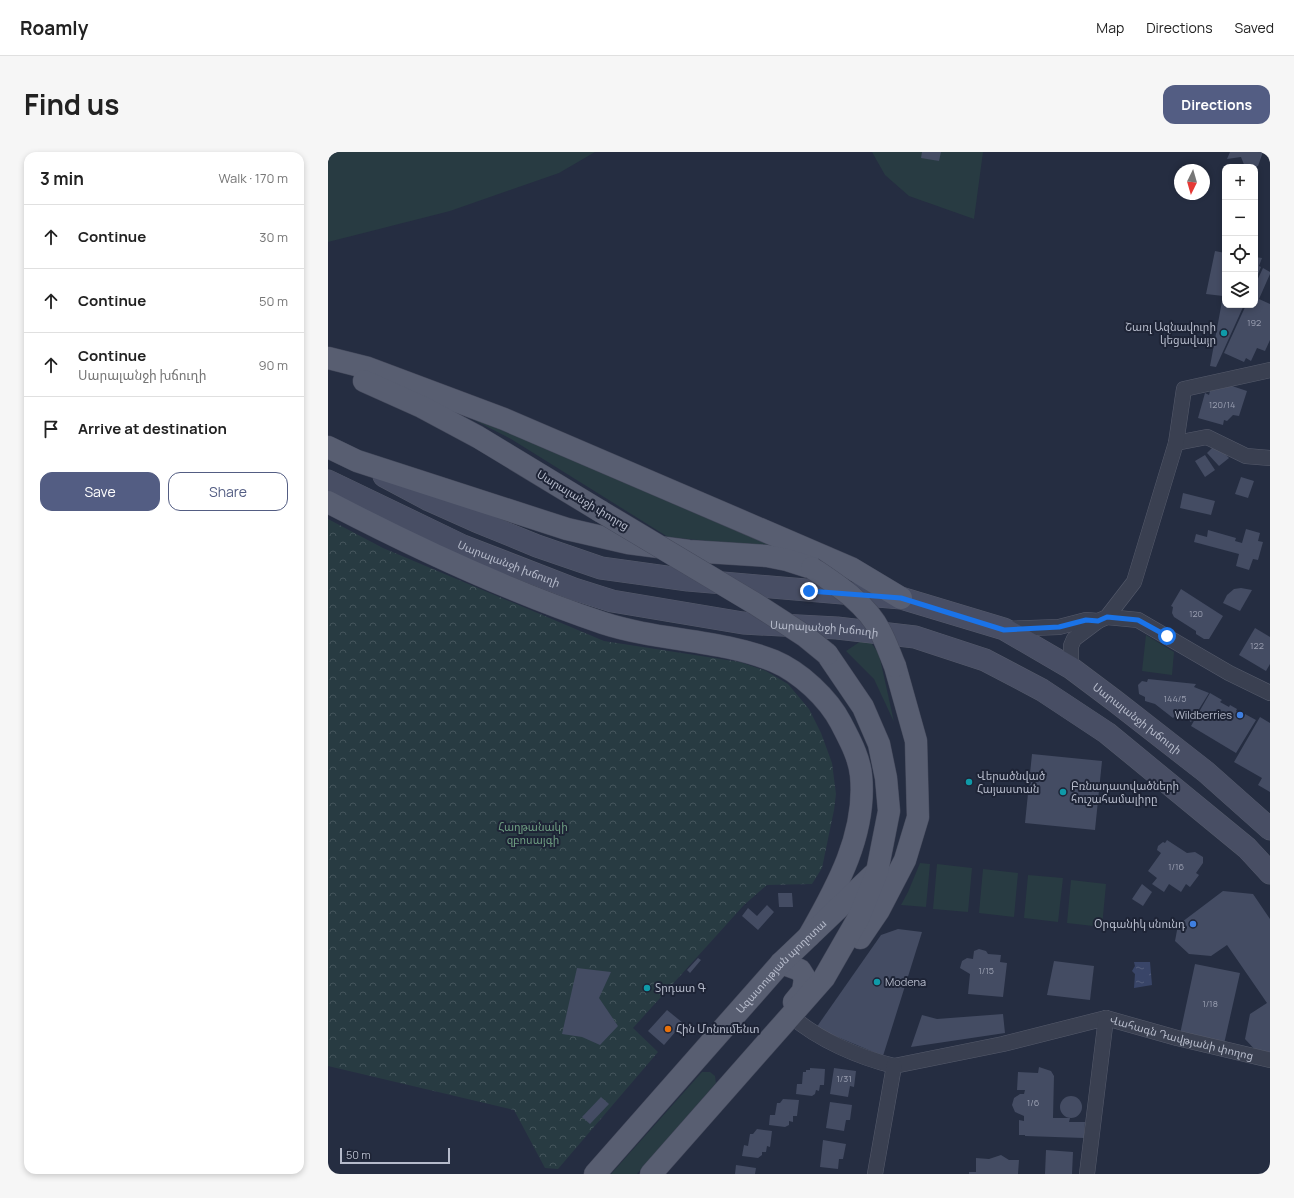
<!DOCTYPE html>
<meta charset="utf-8">
<style>
body{margin:0;font-family:Manrope,"Noto Sans Armenian",sans-serif;background:#f6f6f6;color:#222}
.controls{position:absolute;right:12px;top:12px;display:grid;overflow:hidden;border-radius:8px;box-shadow:0 2px 6px #0003}
.controls button{width:36px;height:36px;display:grid;place-items:center;padding:0;border:0;border-bottom:1px solid #e0e0e0;background:#fff;color:#222;font:20px sans-serif}
.compass{position:absolute;left:846px;top:12px;width:36px;height:36px;border-radius:50%;background:#fff;box-shadow:0 2px 6px #0003;rotate:185deg}
.scale{position:absolute;left:12px;bottom:10px;width:110px;box-sizing:border-box;padding-left:4px;border:2px solid #b6bbcb;border-top:0;font-size:11px;line-height:14px;white-space:nowrap;color:#b6bbcb;-webkit-text-stroke:3px #1e2436;paint-order:stroke}
.stop{position:absolute;width:12px;height:12px;margin:-9px;border:3px solid #1a73e8;border-radius:50%;background:#fff}
.stop.end{background:#1a73e8;border-color:#fff;box-shadow:0 1px 4px #0008}
.list{margin:0;padding:0;list-style:none}
h2{display:flex;justify-content:space-between;align-items:center;height:52px;margin:0;padding:0 16px;font-size:17px}
h2 small{font-size:13px;font-weight:400;color:#767676}
.list li{display:grid;grid-template-columns:26px 1fr auto;gap:12px;align-items:center;box-sizing:border-box;height:64px;padding:0 16px;border-top:1px solid #e0e0e0}
.list b{display:block;font-size:15px;white-space:nowrap}
.list p{margin:0;font-size:13px;white-space:nowrap;color:#767676}
.list em{font-size:13px;font-style:normal;color:#767676}
.actions{display:flex;gap:8px;padding:12px 16px}
.actions a{flex:1;padding:9px 0;border:1px solid #535d83;border-radius:12px;text-align:center;font-size:14px;color:#535d83}
.actions .main{background:#535d83;color:#fff}
.icon{flex:none;width:22px;height:22px;fill:none;stroke:currentColor;stroke-width:2;stroke-linecap:round;stroke-linejoin:round}
.map{position:relative;flex:none;width:942px;height:1022px;overflow:hidden;border-radius:12px}
header{display:flex;align-items:center;gap:24px;box-sizing:border-box;height:56px;padding:0 20px;background:#fff;border-bottom:1px solid #e0e0e0}
header strong{font-size:19px}
nav{display:flex;gap:22px;margin-inline-start:auto;font-size:14px}
.intro{display:flex;align-items:center;justify-content:space-between;box-sizing:border-box;height:96px;padding:0 24px}
h1{margin:0;font-size:28px}
.button{padding:10px 18px;border-radius:12px;background:#535d83;color:#fff;font-size:14px;font-weight:700}
main{display:flex;gap:24px;padding:0 24px}
aside{flex:1;background:#fff;border-radius:12px;box-shadow:0 2px 6px #0003}
.map>svg:first-child{display:block}
.grass{fill:#283b42}
.park{fill:url(#park-crowns)}
.water{fill:url(#water-ripples)}
.building{fill:#444c63}
.lines{fill:none;stroke-linecap:round;stroke-linejoin:round}
.street-casing{stroke:#555a6b;stroke-width:16}
.secondary-casing{stroke:#555a6b;stroke-width:23}
.primary-casing{stroke:#43485a;stroke-width:23}
.street{stroke:#3a4051;stroke-width:15}
.secondary{stroke:#484e64;stroke-width:22}
.primary{stroke:#585e71;stroke-width:22}
.primary-bridge-casing{stroke:#43485a;stroke-width:23;stroke-linecap:butt}
.primary-bridge{stroke:#585e71;stroke-width:22}
.route{stroke:#1a73e8;stroke-width:5}
.culture-dot{fill:#0f9aa8;stroke:#1e2436;stroke-width:1.5}
.shop-dot{fill:#3f7fe0;stroke:#1e2436;stroke-width:1.5}
.food-dot{fill:#e8710a;stroke:#1e2436;stroke-width:1.5}
.labels{text-anchor:middle;stroke-width:4;stroke-linejoin:round;paint-order:stroke}
.number-label{font-size:9px;fill:#9a9fb1}
.poi-label{font-size:11px;fill:#b6bbcb;stroke:#1e2436;text-anchor:start}
.street-label{font-size:11px;fill:#b6bbcb;stroke:#1e2436}
.park-label{font-size:11px;fill:#6d9c80;stroke:#1e2436}
</style>
<header>
<strong>Roamly</strong>
<nav><a>Map</a><a>Directions</a><a>Saved</a></nav>
</header>
<div class="intro"><h1>Find us</h1><a class="button">Directions</a></div>
<main>
<aside>
<h2>3 min<small>Walk · 170 m</small></h2>
<ul class="list">
<li><svg class="icon" aria-label="ahead" viewBox="0 0 24 24"><path d="M12 20V5M6 11l6-6 6 6"/></svg><div><b>Continue</b></div><em>30 m</em></li>
<li><svg class="icon" aria-label="ahead" viewBox="0 0 24 24"><path d="M12 20V5M6 11l6-6 6 6"/></svg><div><b>Continue</b></div><em>50 m</em></li>
<li><svg class="icon" aria-label="ahead" viewBox="0 0 24 24"><path d="M12 20V5M6 11l6-6 6 6"/></svg><div><b>Continue</b><p>Սարալանջի խճուղի</p></div><em>90 m</em></li>
<li><svg class="icon" aria-label="arrive" viewBox="0 0 24 24"><path d="M6 21V4h12l-3 4 3 4H6"/></svg><div><b>Arrive at destination</b></div></li>
</ul>
<div class="actions"><a class="main">Save</a><a>Share</a></div>
</aside>
<div class="map">
<svg width="942" height="1022" viewBox="0 0 942 1022">
<defs>
<pattern id="park-crowns" width="20" height="18" patternUnits="userSpaceOnUse"><rect width="20" height="18" fill="#283b42"/><path d="M2 6a3 3 0 1 1 6 0M12 15a3 3 0 1 1 6 0" fill="none" stroke="#45555c"/></pattern>
<pattern id="water-ripples" width="26" height="14" patternUnits="userSpaceOnUse"><rect width="26" height="14" fill="#394568"/><path d="M2 4q2-2 4 0t4 0M15 11q2-2 4 0t4 0" fill="none" stroke="#535e7c"/></pattern>
</defs>
<rect width="100%" height="100%" fill="#252d41"/>
<!-- grass -->
<g class="grass">
<path d="M0 0H267L231 21 122 59 0 90Z"/>
<path d="M544 0H655L646 67 581 44 557 23Z"/>
<path d="M121 255 454 392 439 395 340 385 183 287Z"/>
<path d="M818 483 846 500 844 523 814 519Z"/>
<path d="M539 485 551 502 566 570 546 527 518 499Z"/>
<path d="M592 711 602 712 598 755 573 753 580 740Z"/>
<path d="M609 712 644 716 640 760 605 757Z"/>
<path d="M655 717 690 721 686 765 651 761Z"/>
<path d="M700 723 735 726 730 770 696 766Z"/>
<path d="M743 728 778 732 774 775 739 771Z"/>
<path d="M374 920H382L387 924 388 931 309 1022H283Z"/>
</g>
<!-- park -->
<path class="park" d="M0 367 55 396 276 489 412 510 438 519 460 532 481 557 493 581 504 611 508 642 506 658 494 716 484 732 439 733 416 753 305 876 330 900 230 1017 217 1016 186 958 0 914Z"/>
<!-- water -->
<path class="water" d="M806 810H822L824 833 806 836 807 822 804 819 807 814Z"/>
<!-- building -->
<g class="building">
<path d="M594 0H613L611 9 593 6Z"/>
<path d="M902 0H935L930 14 917 15 913 5 899 7Z"/>
<path d="M887 99 897 101V153H916L888 215 882 214 895 144 878 142Z"/>
<path d="M927 105 934 106 931 114 933 115 927 129Z"/>
<path d="M935 116 942 120V122L931 147 942 152V188L937 199 929 196 923 209 918 206 916 210 896 201 918 153H927V133Z"/>
<path d="M895 231 919 239 911 264 905 263 899 269 896 268 895 273 870 266 877 241 881 243 882 239Z"/>
<path d="M888 292 901 306 891 314 879 301Z"/>
<path d="M877 303 887 318 877 325 867 309Z"/>
<path d="M913 325 926 329 920 346 907 342Z"/>
<path d="M855 341 887 349 883 363 852 356Z"/>
<path d="M918 377 932 381 930 389 935 390 930 408 925 407 921 418 908 414 911 402 866 390 868 382 879 385 880 378 908 386 907 389 914 391Z"/>
<path d="M913 436 924 438 912 459 895 451 899 443 906 437Z"/>
<path d="M853 437 895 464 881 487H876L868 482V479L846 465 844 461 845 455 843 454Z"/>
<path d="M927 476 942 485V512L938 519 911 503Z"/>
<path d="M820 527 868 532 866 535 881 541 863 570 850 561 845 566 827 552 817 549V545L811 542 810 533 814 529 819 530Z"/>
<path d="M882 541 894 548 892 550 901 555 902 553 909 557 908 559 916 564 917 562 928 568 908 601 863 574Z"/>
<path d="M932 565 942 571V640L930 633 934 626 906 610Z"/>
<path d="M704 602 774 609 767 678 697 671Z"/>
<path d="M839 688 859 701 867 700 875 705V711L868 721 871 723 862 735 858 732 853 740 841 732 836 740 824 732 829 726 820 719 833 701 829 698 830 694 835 690 837 691Z"/>
<path d="M814 732 824 740 815 754 804 747Z"/>
<path d="M895 739 925 742 942 767V903L930 901 917 887 922 862 939 851 899 793 883 804 861 802 847 789 850 773Z"/>
<path d="M450 741H464L465 755H451Z"/>
<path d="M439 753 446 760 430 778 414 764 420 756 429 764Z"/>
<path d="M570 777 594 780 555 904 488 876 553 783Z"/>
<path d="M651 797 658 799 660 802 673 803 672 810 679 811 675 845 640 842 642 822 632 816 634 809 639 806 645 807 646 799Z"/>
<path d="M370 806 373 808 362 821 359 818Z"/>
<path d="M726 809 766 814 762 848 719 843Z"/>
<path d="M867 812 912 821 896 892 852 882Z"/>
<path d="M249 816 283 820 271 846 290 874 272 893 254 885 234 882Z"/>
<path d="M339 858 355 871 336 893 320 879Z"/>
<path d="M675 862 677 881 583 895 594 863 609 867Z"/>
<path d="M711 915 723 919 726 924 725 966H742L741 970H757L756 986 697 984V983H691V968L696 969V964L687 960 684 953 686 946 692 942H696L697 938H689L690 920 710 921Z"/>
<path d="M482 916 497 917 496 933H492L491 939 488 938 487 942 484 944 468 942 469 932H474L475 920H478V918H482Z"/>
<path d="M506 916 528 919 526 935 522 934 520 945 502 942Z"/>
<circle cx="743" cy="955" r="11"/>
<path d="M273 945 281 952 262 972 254 965Z"/>
<path d="M455 947 471 948 469 964H465V970L461 969V973L457 975 441 973 442 963H447L449 951H452Z"/>
<path d="M502 950 524 953 522 968H518L516 979 498 976Z"/>
<path d="M429 977 444 979 442 995 439 994 438 1000H434V1003L430 1006 414 1004 416 993 420 994 422 982H425Z"/>
<path d="M495 988 518 992 515 1007H511L510 1017 492 1015Z"/>
<path d="M718 998 745 1000 744 1022H717Z"/>
<path d="M673 1003 681 1008H691L690 1022H641V1020H648V1006L661 1007Z"/>
<path d="M408 1013 428 1016 427 1022H407Z"/>
</g>
<g class="lines">
<!-- street casing -->
<g class="street-casing">
<g id="street">
<path d="M848 291 879 285 918 304 942 306"/>
<path d="M779 465 810 468 901 521 942 541"/>
<path d="M676 477 731 475 758 468 770 469"/>
<path d="M743 516V494L746 487 770 469 779 465 806 430 848 291 856 237 942 218"/>
<path id="s1" d="M463 864C491 888 530 905 566 914L675 892 778 866 849 886 942 908"/>
<path d="M547 1022 566 914"/>
<path d="M759 1022 778 866"/>
</g>
</g>
<!-- secondary casing -->
<g class="secondary-casing">
<g id="secondary">
<path id="s2" d="M56 324 101 348 148 369 209 394 273 416 360 428 573 446 676 477 743 516 787 549 878 620 942 677"/>
<path id="s3" d="M0 329 135 394 246 437 284 449 415 471 509 476 587 485 657 508 714 538 779 581 919 696 942 721"/>
</g>
</g>
<!-- primary casing -->
<g class="primary-casing">
<g id="primary">
<path d="M0 206 40 216 176 267 523 416 573 446"/>
<path d="M36 229 94 255 150 285 272 359"/>
<path d="M0 295 29 309 239 377 300 391 361 399 439 404 459 408 484 416"/>
<path d="M0 350C88 396 180 439 275 471 330 489 392 487 446 509 472 520 500 546 513 571 521 587 531 604 533 623 539 681 509 735 481 784"/>
<path d="M532 786 551 758 577 708 590 665 588 589 567 514"/>
<path d="M453 811 472 818 477 826 475 839 466 850"/>
<path id="s4" d="M267 1022 453 811 545 723"/>
<path d="M323 1022 496 826 531 765 549 720 561 659 558 626 551 592 535 555 499 502"/>
</g>
</g>
<!-- street -->
<use href="#street" class="street"/>
<!-- secondary -->
<use href="#secondary" class="secondary"/>
<!-- primary -->
<use href="#primary" class="primary"/>
<!-- primary-bridge casing -->
<g class="primary-bridge-casing">
<g id="primary-bridge">
<path d="M272 359 426 451 477 484 499 502"/>
<path d="M484 416C509 433 538 451 552 479 558 490 562 502 567 514"/>
</g>
</g>
<!-- primary-bridge -->
<use href="#primary-bridge" class="primary-bridge"/>
</g>
<g class="lines">
<!-- route -->
<path class="route" d="M481 439 573 446 676 478 731 475 758 468 770 469 779 465 810 468 839 484"/>
</g>
<!-- markers -->
<g class="culture-dot">
<circle cx="896" cy="181" r="4"/>
<circle cx="641" cy="630" r="4"/>
<circle cx="735" cy="640" r="4"/>
<circle cx="549" cy="830" r="4"/>
<circle cx="319" cy="836" r="4"/>
</g>
<g class="shop-dot">
<circle cx="912" cy="563" r="4"/>
<circle cx="865" cy="772" r="4"/>
</g>
<circle class="food-dot" cx="340" cy="877" r="4"/>
<g class="labels">
<!-- number labels -->
<g class="number-label">
<text x="926" y="174">192</text>
<text x="894" y="256">120/14</text>
<text x="868" y="465">120</text>
<text x="929" y="497">122</text>
<text x="847" y="550">144/5</text>
<text x="848" y="718">1/16</text>
<text x="658" y="822">1/15</text>
<text x="882" y="855">1/18</text>
<text x="516" y="930">1/31</text>
<text x="705" y="954">1/6</text>
</g>
<!-- poi labels -->
<g class="poi-label">
<text x="888" y="179" text-anchor="end">Շառլ Ազնավուրի<tspan x="888" dy="13">կեցավայր</tspan></text>
<text x="904" y="567" text-anchor="end">Wildberries</text>
<text x="649" y="628">Վերածնված<tspan x="649" dy="13">Հայաստան</tspan></text>
<text x="743" y="638">Բռնադատվածների<tspan x="743" dy="13">հուշահամալիրը</tspan></text>
<text x="857" y="776" text-anchor="end">Օրգանիկ սնունդ</text>
<text x="557" y="834">Modena</text>
<text x="327" y="840">Տրդատ Գ</text>
<text x="348" y="881">Հին Մոնումենտ</text>
</g>
<!-- street labels -->
<g class="street-label">
<text transform="translate(255 348) rotate(31)" y="4">Սարալանջի փողոց</text>
<text dy="4" stroke="none"><textPath href="#s3" startOffset="199">Սարալանջի խճուղի</textPath></text>
<text dy="4" stroke="none"><textPath href="#s3" startOffset="523">Սարալանջի խճուղի</textPath></text>
<text dy="4" stroke="none"><textPath href="#s2" startOffset="806">Սարալանջի խճուղի</textPath></text>
<text dy="4" stroke="none"><textPath href="#s4" startOffset="279">Ազատության պողոտա</textPath></text>
<text dy="4" stroke="none"><textPath href="#s1" startOffset="411">Վահագն Դավթյանի փողոց</textPath></text>
</g>
<!-- park labels -->
<g class="park-label">
<text x="205" y="679">Հաղթանակի<tspan x="205" dy="13">զբոսայգի</tspan></text>
</g>
</g>
</svg>
<div class="controls">
<button>+</button>
<button>−</button>
<button><svg class="icon" aria-label="locate" viewBox="0 0 24 24"><circle cx="12" cy="12" r="6"/><path d="M12 2v4M12 18v4M2 12h4M18 12h4"/></svg></button>
<button><svg class="icon" aria-label="layers" viewBox="0 0 24 24"><path d="M12 4l9 5-9 5-9-5zM3 14l9 5 9-5"/></svg></button>
</div>
<svg class="compass" viewBox="-18 -18 36 36"><path d="M0-13l5 13h-10z" fill="#e53935"/><path d="M0 13l5-13h-10z" fill="#767676"/></svg>
<div class="scale">50 m</div>
<div class="stop" style="left:839px;top:484px"></div>
<div class="stop end" style="left:481px;top:439px"></div>
</div>
</main>
